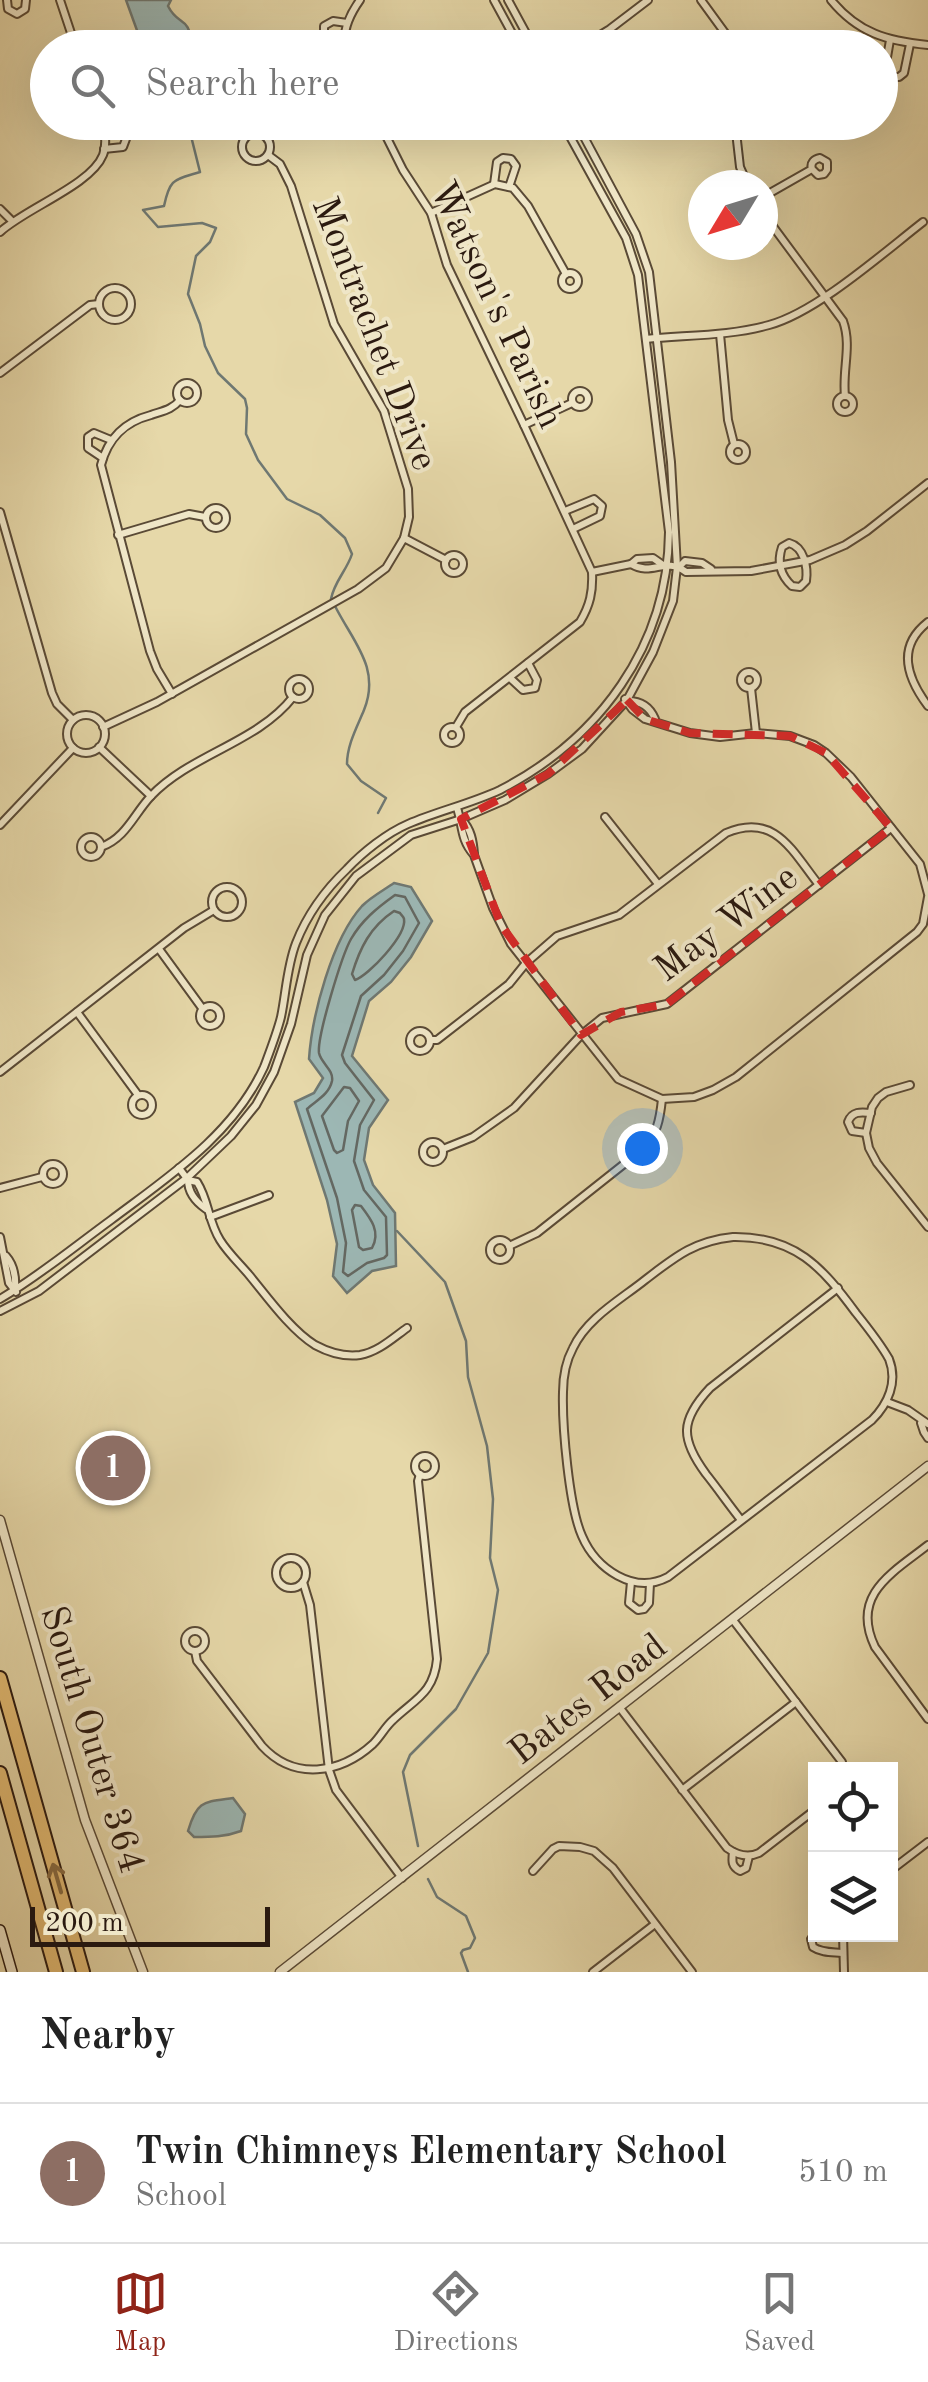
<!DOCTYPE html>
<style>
body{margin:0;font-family:"Old Standard TT",serif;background:#f6f6f6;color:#222}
.controls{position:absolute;right:30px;bottom:30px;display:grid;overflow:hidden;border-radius:0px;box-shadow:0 10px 40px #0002}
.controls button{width:90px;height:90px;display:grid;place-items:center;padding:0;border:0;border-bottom:2px solid #e0e0e0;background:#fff;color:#222;font:50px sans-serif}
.compass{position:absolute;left:688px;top:170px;width:90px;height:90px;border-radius:50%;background:#fff;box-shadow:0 10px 40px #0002;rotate:232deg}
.scale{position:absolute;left:30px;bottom:25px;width:240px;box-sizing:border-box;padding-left:10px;border:5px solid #2b1a10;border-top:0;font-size:28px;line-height:35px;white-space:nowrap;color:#2b1a10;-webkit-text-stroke:8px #efe6c7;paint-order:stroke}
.you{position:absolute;left:642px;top:1148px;width:35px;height:35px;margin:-25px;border:8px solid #fff;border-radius:50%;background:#1a73e8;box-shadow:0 0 0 15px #1a73e833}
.badge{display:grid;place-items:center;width:65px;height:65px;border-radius:50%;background:#8f2418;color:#fff;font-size:32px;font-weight:700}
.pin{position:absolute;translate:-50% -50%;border:5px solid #fff;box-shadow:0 2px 10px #0006}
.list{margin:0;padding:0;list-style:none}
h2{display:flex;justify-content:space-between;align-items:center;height:130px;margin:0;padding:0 40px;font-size:42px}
h2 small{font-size:32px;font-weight:400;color:#767676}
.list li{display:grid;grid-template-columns:65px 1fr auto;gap:30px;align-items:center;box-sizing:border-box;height:140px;padding:0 40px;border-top:2px solid #e0e0e0}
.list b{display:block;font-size:38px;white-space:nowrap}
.list p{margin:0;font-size:32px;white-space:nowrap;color:#767676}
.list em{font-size:32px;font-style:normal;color:#767676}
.icon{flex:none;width:55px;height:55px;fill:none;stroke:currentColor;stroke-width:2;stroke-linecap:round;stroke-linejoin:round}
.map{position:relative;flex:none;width:928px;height:1972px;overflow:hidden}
.search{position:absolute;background:#fff;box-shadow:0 10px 40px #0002;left:30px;right:30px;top:30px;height:110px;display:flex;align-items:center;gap:25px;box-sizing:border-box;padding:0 35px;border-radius:55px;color:#767676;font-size:38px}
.sheet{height:270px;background:#fff}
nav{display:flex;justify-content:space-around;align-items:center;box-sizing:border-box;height:140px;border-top:2px solid #e0e0e0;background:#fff;font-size:28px;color:#767676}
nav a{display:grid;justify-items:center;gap:5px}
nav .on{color:#8f2418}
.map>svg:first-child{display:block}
.water{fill:#9cb7b4;stroke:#6f7872;stroke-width:2.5}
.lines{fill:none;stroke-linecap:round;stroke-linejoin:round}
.shore{stroke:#646862;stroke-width:2.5}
.stream{stroke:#6f7872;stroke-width:2.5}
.minor-casing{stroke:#5a4a36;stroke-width:10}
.tertiary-casing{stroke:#5a4a36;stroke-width:11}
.secondary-casing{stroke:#2b1a10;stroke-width:12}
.motorway-casing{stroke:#2b1a10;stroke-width:16}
.minor{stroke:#efe6c7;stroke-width:6}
.tertiary{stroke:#efe6c7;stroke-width:8}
.secondary{stroke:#efe6c7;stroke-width:9}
.motorway{stroke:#e3bc74;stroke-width:12}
.oneway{stroke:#876b42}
.marked{fill:none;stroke:#d62828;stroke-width:8;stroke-dasharray:20 12;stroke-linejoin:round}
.labels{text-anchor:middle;stroke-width:8;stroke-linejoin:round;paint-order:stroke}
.street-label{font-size:38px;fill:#2b1a10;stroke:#efe6c7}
</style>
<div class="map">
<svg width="928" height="1972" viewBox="0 0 928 1972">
<rect width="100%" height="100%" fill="#e6d8a9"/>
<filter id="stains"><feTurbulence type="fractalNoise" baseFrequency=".002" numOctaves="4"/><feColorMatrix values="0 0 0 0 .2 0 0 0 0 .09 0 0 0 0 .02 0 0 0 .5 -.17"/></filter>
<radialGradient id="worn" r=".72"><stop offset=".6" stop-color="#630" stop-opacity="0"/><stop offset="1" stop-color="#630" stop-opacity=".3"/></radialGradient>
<!-- water -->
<g class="water">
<path d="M126 0H171L168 6C179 28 189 13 192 47H143Z"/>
<path d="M394 883 411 887 432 921 411 957 391 982 369 1001 352 1056 388 1100 369 1128 364 1160 373 1185 395 1213 396 1266 372 1271 347 1293 333 1276 337 1244 327 1200 295 1102 314 1093 323 1078 309 1059C312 1015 332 939 362 906 371 897 384 890 394 883Z"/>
<path d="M233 1798 245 1814 241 1831C225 1837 211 1837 194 1837L188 1831C197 1800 204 1802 233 1798Z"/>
</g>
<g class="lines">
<!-- shore -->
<g class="shore">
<path d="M395 895 405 897 419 923 403 951 384 975 361 996 342 1055 345 1063 374 1100 360 1125 354 1161 364 1190 386 1217 387 1255 384 1258 367 1263 348 1276 343 1272 346 1243 337 1198 307 1109C315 1101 329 1095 332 1081 334 1070 321 1063 319 1053 317 1036 342 955 351 939 362 920 377 908 395 895Z"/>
<path d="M394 911 400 913C401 915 404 917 404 919 407 935 368 976 355 980L352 974C360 948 370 927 394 911Z"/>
<path d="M344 1087 350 1088 359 1101 348 1121 343 1150 337 1153 334 1150 322 1116Z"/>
<path d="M355 1205 361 1206C371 1219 381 1232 372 1248L363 1250 359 1247 352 1210Z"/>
</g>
<!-- stream -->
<g class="stream">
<path d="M190 132 200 172C174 180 170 178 164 206L143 210 158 227 202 223 216 228 210 242 196 256 188 294 200 324 205 346 218 373 245 399 247 408 246 434 258 460 287 499 320 515 345 538 352 554C347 570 334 582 331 599"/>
<path d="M335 606C353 642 381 668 364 710 357 727 347 745 347 764L361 781 386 798 378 813"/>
<path d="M397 1231 445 1282 466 1341 468 1377 487 1446 493 1499 490 1558 498 1590 488 1653 456 1709 410 1755 403 1772 418 1846"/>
<path d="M428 1879 437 1897 466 1916 475 1938 470 1948 463 1950 461 1953 468 1972"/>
</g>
<!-- minor casing -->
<g class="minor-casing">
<g id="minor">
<path d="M7 0 8 9 17 14 25 9 26 0"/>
<path d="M60 0 76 48"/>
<path d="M494 0 520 48"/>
<path d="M508 0 534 48"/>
<path d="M701 0 736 48"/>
<path d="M831 0C858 33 887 41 928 45"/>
<path d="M890 40 885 69 893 77H899L904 73 910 44"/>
<path d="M344 43 327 38 324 32V26L333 21 347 23"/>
<path d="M345 48C342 30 350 14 360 0"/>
<path d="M579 48 610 29 648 0"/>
<path d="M379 122 403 170 431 213 447 265 524 425 592 572C593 592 590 605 580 622L465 712 456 727"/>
<path d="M653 122 652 129 659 134 666 132 668 124"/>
<path d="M735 123 740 167 748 185"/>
<path d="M669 124 734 123"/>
<circle cx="256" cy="147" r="14"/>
<path d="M104 149 123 147 126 139 121 130 104 129"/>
<path d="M494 184 497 162 503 158 511 159 516 166 509 187"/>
<path d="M763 197 812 169C810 163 814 159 820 158L827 162V170L824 174 818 175 812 169"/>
<path d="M0 209 12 221"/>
<path d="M431 213 495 184 513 188 528 206 566 274"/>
<path d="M763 213 843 321C852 346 842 370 845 396"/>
<path d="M703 224V231"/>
<path d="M0 232C26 208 91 185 103 155 107 145 105 132 103 122"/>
<circle cx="570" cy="281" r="8"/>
<circle cx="115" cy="304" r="16"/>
<path d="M720 334 728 420 734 444"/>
<path d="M646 339C687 335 730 336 769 325 817 312 883 253 923 222"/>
<path d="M0 373 90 305 99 304"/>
<circle cx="187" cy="393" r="10"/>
<circle cx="580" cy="399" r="8"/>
<circle cx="845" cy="404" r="8"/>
<path d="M524 425 572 403"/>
<circle cx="738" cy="452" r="8"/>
<path d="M103 458 88 448V437L94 433 111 440"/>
<circle cx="216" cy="518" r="10"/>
<path d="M565 511 594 499 602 506 600 516 573 529"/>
<path d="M0 512 52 693 57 704 73 720"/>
<path d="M118 535 189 514 205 517"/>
<path d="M404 538 446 560"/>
<path d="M789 543C804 547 808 567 806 581L800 587 792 586C780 575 777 562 782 547Z"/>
<circle cx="454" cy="564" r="9"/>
<path d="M631 564 637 559 653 558 663 565"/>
<path d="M679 567 685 561 702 563 711 569"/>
<path d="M592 572 631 564C652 577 665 556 686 572L751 571 810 560 845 545 867 531 928 483"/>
<path d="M928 622C896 647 907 678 928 706"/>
<circle cx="749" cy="680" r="8"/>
<path d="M510 678 523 690 535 688 537 680 528 663"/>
<circle cx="299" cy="689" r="10"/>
<path d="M751 688 756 733"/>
<path d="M172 694 157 669 150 651 101 465C108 438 124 422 151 415 162 411 172 410 180 400"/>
<path d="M625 699 632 709 645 719 690 733 720 737 756 733 790 736 814 745 826 753 851 777 920 864 928 894"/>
<path d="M628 701C641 701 650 707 655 719"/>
<circle cx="86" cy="734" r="19"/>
<circle cx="452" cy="735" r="8"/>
<path d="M103 727 157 702 358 589 386 568 404 538 409 517 408 489 384 411 334 324 291 186 280 164 268 155"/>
<path d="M99 747 151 796"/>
<path d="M457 808C463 826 460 839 474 855L493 908 511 944 618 1079 662 1099 694 1097 713 1090 736 1077 917 932 923 924 928 897"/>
<path d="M605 817 658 884"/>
<path d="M462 820C471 829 473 841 474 854"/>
<path d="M0 825 73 748"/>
<circle cx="91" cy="847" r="10"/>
<path d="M101 847C126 838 134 814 151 796 191 754 257 743 293 697"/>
<circle cx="227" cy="902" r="15"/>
<path d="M159 949 202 1008"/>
<circle cx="210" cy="1016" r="10"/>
<path d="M77 1012 138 1095"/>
<circle cx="420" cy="1041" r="10"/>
<path d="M431 1040H437L509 984 526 963 557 936 619 915 726 833C775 812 792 851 819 885"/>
<path d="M0 1072 184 928 214 910"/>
<path d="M910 1085 886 1092 878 1098 872 1107 866 1133 869 1148 877 1163 928 1227"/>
<circle cx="142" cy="1105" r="10"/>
<path d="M866 1133 852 1131 848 1122C852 1111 861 1112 871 1113"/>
<circle cx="433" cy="1152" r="10"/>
<path d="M443 1149 473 1137 514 1108 581 1035 602 1018 667 1004 891 828"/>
<circle cx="53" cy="1174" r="10"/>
<path d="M179 1168 188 1180 197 1182C209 1201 208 1221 220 1240 228 1253 240 1264 250 1276 268 1298 291 1330 315 1345 328 1352 345 1357 360 1355 378 1352 393 1338 407 1328"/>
<path d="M188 1180C188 1192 196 1202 206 1209"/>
<path d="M0 1188 42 1177"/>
<path d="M210 1217 269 1195"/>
<path d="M0 1237 9 1283 16 1292"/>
<path d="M733 1237C795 1236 822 1267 856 1313 868 1328 880 1343 889 1359 898 1382 888 1404 872 1420L668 1577C634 1595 596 1569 582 1536 569 1507 562 1425 563 1392 563 1377 566 1361 573 1348 587 1318 620 1300 645 1280 675 1257 694 1241 733 1237Z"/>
<circle cx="500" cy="1250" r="10"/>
<path d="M509 1246 537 1233 643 1149C657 1135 660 1119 662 1099"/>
<path d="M6 1256C14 1265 16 1277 15 1290"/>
<path d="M0 1299C39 1276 74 1247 111 1220 168 1177 233 1135 264 1067 270 1051 277 1033 281 1017 286 993 287 966 296 943 307 915 326 889 347 869 363 852 387 833 408 824 438 811 470 804 500 790 599 739 668 646 669 532L638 275 626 238 562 122"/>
<path d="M0 1311 39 1291 187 1178 231 1136 256 1105 274 1072 291 1024 307 955 325 915 356 876 411 835 461 819 505 800 548 774 582 749 627 700 653 652 673 601 677 567 671 462 649 272 636 234 576 122"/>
<path d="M887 1402 908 1410 928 1424"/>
<path d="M921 1423 924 1432 928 1438"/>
<circle cx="425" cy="1466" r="10"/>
<path d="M741 1520C729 1505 718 1489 706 1474 680 1439 680 1420 710 1388L838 1288"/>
<path d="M928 1545C892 1573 850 1595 875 1647L928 1719"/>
<circle cx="291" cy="1573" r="15"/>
<path d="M303 1582 310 1605 329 1770 336 1790 402 1878"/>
<path d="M631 1582 629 1603 638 1610 644 1609 649 1603 650 1583"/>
<path d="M733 1620 842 1762 843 1770"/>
<circle cx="195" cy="1641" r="10"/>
<path d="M195 1651 197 1661 262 1746C294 1781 340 1774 373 1744 381 1736 385 1727 393 1720 415 1699 434 1693 437 1659L418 1481 420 1474"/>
<path d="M620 1708 727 1848C737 1855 748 1858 759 1853L816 1809"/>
<path d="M682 1790 796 1702"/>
<path d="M733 1852C732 1861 731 1866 740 1871L746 1868 749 1856"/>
<path d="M533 1871 553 1849 559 1846 580 1847 594 1851 613 1868 692 1972"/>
<path d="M890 1871 928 1842"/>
<path d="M816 1934 811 1939 813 1947C822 1953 832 1952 842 1953"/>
<path d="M843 1934 844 1972"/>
<path d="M593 1972 655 1924"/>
</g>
</g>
<!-- tertiary casing -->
<g class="tertiary-casing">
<g id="tertiary">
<path d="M0 1520 85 1820 143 1972"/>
<path d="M280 1972 928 1466"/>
</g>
</g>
<!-- secondary casing -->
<g class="secondary-casing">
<path id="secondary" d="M0 1930 12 1972"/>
</g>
<!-- motorway casing -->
<g class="motorway-casing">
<g id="motorway">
<path d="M0 1678 83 1972"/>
<path d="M0 1773 56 1972"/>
</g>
</g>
<!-- minor -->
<use href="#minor" class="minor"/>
<!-- tertiary -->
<use href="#tertiary" class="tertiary"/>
<!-- secondary -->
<use href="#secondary" class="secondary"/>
<!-- motorway -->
<use href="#motorway" class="motorway"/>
</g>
<!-- one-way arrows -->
<defs><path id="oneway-shaft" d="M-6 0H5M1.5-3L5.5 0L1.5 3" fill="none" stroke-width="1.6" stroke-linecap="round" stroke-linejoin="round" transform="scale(2.5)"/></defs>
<use class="oneway" href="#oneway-shaft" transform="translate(57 1878) rotate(-106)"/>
<!-- marked area -->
<path class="marked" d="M627 700 645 719 690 733 790 736 826 753 891 828 667 1004 621 1012 581 1035 501 925 461 819 548 774Z"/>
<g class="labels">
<!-- street labels -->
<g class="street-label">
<text transform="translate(498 304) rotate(65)" y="13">Watson's Parish</text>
<text transform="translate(376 333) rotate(69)" y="13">Montrachet Drive</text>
<text transform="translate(725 922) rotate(-37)" y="13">May Wine</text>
<text transform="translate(587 1698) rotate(-38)" y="13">Bates Road</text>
<text transform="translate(94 1739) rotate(73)" y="13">South Outer 364</text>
</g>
</g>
<rect width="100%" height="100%" filter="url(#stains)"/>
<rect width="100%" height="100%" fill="url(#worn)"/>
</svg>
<div class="controls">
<button><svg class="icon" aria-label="locate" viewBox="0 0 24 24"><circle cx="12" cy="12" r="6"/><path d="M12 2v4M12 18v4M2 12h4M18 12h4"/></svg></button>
<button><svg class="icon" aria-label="layers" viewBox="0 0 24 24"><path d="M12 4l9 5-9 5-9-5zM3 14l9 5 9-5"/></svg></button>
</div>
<svg class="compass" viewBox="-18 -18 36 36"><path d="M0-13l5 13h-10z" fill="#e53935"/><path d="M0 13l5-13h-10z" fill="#767676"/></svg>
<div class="scale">200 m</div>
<div class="you"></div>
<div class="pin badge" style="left:113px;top:1468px;background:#8d6e63">1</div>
<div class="search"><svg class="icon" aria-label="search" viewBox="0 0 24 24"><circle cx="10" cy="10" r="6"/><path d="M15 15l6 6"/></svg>Search here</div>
</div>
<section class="sheet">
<h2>Nearby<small></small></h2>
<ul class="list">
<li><span class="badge" style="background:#8d6e63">1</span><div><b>Twin Chimneys Elementary School</b><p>School</p></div><em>510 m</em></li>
</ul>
</section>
<nav>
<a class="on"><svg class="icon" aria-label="map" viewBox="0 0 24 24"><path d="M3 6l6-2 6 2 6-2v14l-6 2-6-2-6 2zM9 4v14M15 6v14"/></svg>Map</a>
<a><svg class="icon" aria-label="directions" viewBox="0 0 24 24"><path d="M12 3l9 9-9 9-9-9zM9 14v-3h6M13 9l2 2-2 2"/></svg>Directions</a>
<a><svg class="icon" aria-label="saved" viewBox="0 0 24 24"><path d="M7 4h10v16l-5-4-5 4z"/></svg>Saved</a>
</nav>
